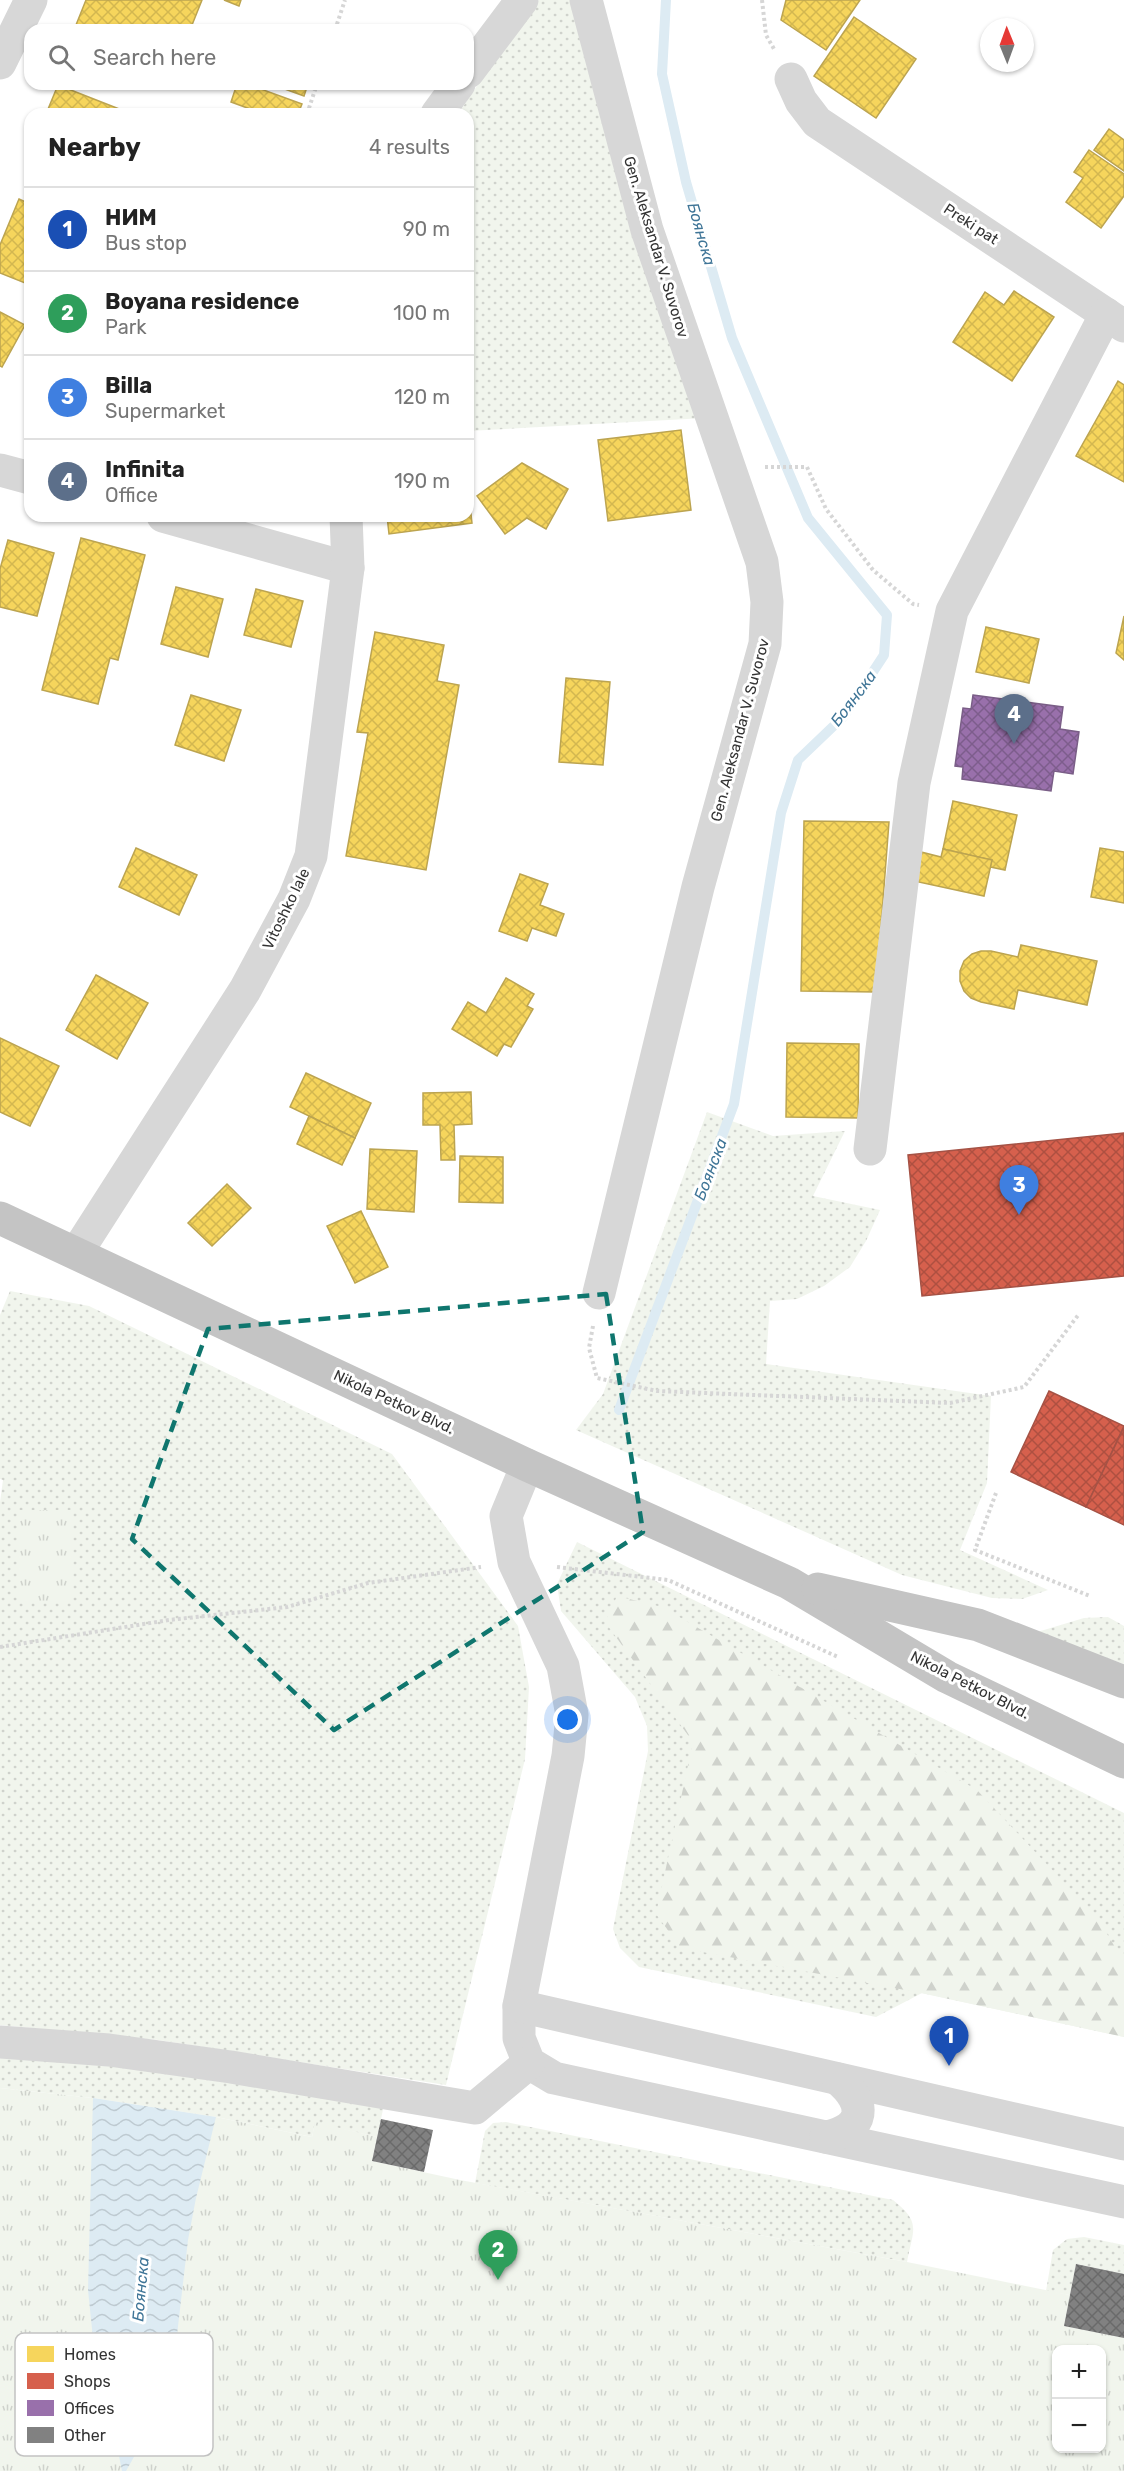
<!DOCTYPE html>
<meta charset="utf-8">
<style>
body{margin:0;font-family:Rubik,sans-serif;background:#f2f2f2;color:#222}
.controls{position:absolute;right:18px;bottom:18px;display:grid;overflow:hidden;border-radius:12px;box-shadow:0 2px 4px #0004}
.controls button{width:54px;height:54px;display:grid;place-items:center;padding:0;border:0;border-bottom:2px solid #e0e0e0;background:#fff;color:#222;font:30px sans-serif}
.compass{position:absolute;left:980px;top:18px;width:54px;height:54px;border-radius:50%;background:#fff;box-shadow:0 2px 4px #0004;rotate:359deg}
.you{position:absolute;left:568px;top:1720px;width:21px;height:21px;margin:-15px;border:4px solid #fff;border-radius:50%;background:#1a73e8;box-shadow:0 0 0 9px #1a73e833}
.badge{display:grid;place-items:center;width:39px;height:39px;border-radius:50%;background:#7a7a7a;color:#fff;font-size:20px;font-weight:700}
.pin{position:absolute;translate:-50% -50px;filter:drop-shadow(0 2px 3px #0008)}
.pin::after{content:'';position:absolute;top:32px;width:21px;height:18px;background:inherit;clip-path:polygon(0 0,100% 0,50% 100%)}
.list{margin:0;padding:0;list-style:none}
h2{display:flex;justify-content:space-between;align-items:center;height:78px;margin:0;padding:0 24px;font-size:26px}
h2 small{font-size:20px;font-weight:400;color:#767676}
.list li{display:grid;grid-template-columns:39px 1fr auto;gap:18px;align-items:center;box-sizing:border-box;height:84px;padding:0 24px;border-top:2px solid #e0e0e0}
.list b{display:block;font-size:22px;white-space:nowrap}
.list p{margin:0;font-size:20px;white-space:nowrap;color:#767676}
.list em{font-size:20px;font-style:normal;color:#767676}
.icon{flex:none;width:33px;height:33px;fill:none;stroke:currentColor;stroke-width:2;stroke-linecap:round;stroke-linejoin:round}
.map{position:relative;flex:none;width:1124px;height:2471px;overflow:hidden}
.search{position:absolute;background:#fff;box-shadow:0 2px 4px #0004;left:24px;top:24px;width:450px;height:66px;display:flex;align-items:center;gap:15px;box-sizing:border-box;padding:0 21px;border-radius:18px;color:#767676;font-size:22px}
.panel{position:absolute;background:#fff;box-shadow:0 2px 4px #0004;left:24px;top:108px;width:450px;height:414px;border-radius:18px}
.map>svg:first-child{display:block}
.grass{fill:url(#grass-dots)}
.forest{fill:url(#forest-firs)}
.park{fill:url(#park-tufts);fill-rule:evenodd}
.water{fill:url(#water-waves)}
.homes{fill:url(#homes-cross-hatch);stroke:#bca450;stroke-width:1.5}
.shops{fill:url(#shops-cross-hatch);stroke:#a55245;stroke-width:1.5}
.offices{fill:url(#offices-cross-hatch);stroke:#7a5e87;stroke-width:1.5}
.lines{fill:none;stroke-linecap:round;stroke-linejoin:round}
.stream{stroke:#ddebf3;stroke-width:10}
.building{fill:url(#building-cross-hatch)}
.path{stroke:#d6d6d6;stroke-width:4;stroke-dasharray:3 3;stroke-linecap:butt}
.minor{stroke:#d7d7d7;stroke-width:33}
.highway{stroke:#c4c4c4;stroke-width:33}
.marked{fill:none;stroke:#0f766e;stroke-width:4.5;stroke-dasharray:12 8;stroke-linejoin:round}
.labels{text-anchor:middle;stroke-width:6;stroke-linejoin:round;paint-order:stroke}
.street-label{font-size:15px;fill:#333;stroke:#fff}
.water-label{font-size:16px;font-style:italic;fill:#3f7597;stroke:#fff}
.key{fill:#fff;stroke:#c2c2c2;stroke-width:1.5}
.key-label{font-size:16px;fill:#333}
</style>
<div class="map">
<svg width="1124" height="2471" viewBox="0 0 1124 2471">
<defs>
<pattern id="grass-dots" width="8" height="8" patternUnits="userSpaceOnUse" patternTransform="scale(1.5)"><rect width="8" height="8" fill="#f1f5ed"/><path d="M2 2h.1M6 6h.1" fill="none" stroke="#cfd2cc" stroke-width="1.8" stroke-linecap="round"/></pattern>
<pattern id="forest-firs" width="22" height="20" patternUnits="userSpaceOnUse" patternTransform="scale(1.5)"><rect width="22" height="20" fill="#f1f5ed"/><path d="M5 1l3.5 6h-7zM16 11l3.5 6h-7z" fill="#cfd2cc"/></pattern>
<pattern id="park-tufts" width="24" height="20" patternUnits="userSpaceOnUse" patternTransform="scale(1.5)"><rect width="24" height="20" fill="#f1f5ed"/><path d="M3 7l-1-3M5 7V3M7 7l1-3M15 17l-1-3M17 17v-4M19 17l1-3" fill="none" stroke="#cfd2cc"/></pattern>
<pattern id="water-waves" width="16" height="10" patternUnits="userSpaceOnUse" patternTransform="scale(1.5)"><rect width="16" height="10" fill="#ddebf3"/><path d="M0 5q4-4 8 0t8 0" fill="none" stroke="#becad1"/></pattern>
<pattern id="homes-cross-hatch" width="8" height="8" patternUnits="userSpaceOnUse" patternTransform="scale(1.5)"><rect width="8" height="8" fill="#f6d55c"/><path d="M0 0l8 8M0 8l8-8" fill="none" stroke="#d3b750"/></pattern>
<pattern id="shops-cross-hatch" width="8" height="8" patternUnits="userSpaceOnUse" patternTransform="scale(1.5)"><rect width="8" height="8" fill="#d6604d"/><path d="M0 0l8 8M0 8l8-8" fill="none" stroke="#ae5041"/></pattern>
<pattern id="offices-cross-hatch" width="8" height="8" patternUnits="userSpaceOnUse" patternTransform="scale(1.5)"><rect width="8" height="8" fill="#9970ab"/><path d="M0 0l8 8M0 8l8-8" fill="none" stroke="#7d5d8c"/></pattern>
<pattern id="building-cross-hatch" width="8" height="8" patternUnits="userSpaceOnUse" patternTransform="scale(1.5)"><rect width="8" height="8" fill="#818181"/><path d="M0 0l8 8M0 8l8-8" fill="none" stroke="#6a6a6a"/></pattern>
</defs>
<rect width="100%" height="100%" fill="#fff"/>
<!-- grass -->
<g class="grass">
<path d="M539 0H572L705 418 468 431V114H458L510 37Z"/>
<path d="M707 1112 773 1136 845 1131 813 1196 880 1210 866 1241 850 1267 824 1286 797 1299 770 1301 766 1364 991 1396 987 1483 960 1550 1048 1590 1022 1599 992 1598 902 1575 576 1430 603 1394Z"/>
<path d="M10 1291 89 1306 392 1454 518 1626 529 1687 525 1759 446 2085 158 2040 0 2025V1502L3 1480 0 1479V1315Z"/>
<path d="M577 1542 1124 1813V2037L922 1993 876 2017 639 1967 620 1948 613 1929 648 1751 647 1726 635 1697 561 1611 557 1584Z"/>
<path d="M1108 1617 1124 1626V1664L1034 1633 1084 1618Z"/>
<path d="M0 2054 63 2058 384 2105 377 2137 315 2123 312 2137 216 2117 93 2098 0 2088Z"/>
<path d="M506 2122 893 2200C922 2223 913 2229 907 2262L475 2183 485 2131 493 2123Z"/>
<path d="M1084 2237 1124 2245V2274L1076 2264 1070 2295 1046 2291 1053 2250 1067 2239Z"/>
</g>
<!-- forest -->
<path class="forest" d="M617 1596 662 1607 977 1790 1098 1919 1124 1962V2037L921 1993 681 1948 656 1914 693 1742 605 1622Z"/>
<!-- park -->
<g class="park">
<rect x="17" y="1510" width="54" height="92"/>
<path d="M0 2088 93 2098 216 2117 312 2137 315 2122 377 2137 372 2161 460 2180 907 2262 1070 2295 1064 2326 1124 2338V2471H0ZM1056 2350H1102V2448H1056Z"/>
</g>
<!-- water -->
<path class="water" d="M93 2098 216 2117 196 2198 188 2240 174 2361 156 2418 126 2471H122L111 2416 95 2358 88 2290Z"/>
<!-- homes -->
<g class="homes">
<path d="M86 0H202L190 30H74Z"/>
<path d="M224 0H241L239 6Z"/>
<path d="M786 0H860L826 50 781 20Z"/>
<path d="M854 17 916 59 876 118 814 76Z"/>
<path d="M237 84H247L302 104 298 114H264L231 102Z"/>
<path d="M271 84H308L304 96Z"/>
<path d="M58 85 132 114H46Z"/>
<path d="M1109 129 1124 140V171L1094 150Z"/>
<path d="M1089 150 1124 174V196L1101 228 1066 202 1083 178 1074 172Z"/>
<path d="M19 199 30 204V285L0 273V245Z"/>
<path d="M1014 291 1054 317 1012 381 953 342 985 292 1004 305Z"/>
<path d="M0 312 25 325 2 367 0 366Z"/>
<path d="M1118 381 1124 385V482L1076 456Z"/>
<path d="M681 430 691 510 608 521 598 440Z"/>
<path d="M522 463 568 489 546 529 527 518 505 534 477 496Z"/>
<path d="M468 488 472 523 389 534 387 516H468Z"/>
<path d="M81 538 145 555 118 660 110 658 98 704 42 690Z"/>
<path d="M8 540 54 553 37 616 0 607V569Z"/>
<path d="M176 587 223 599 208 657 161 644Z"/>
<path d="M256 589 303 601 291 647 244 635Z"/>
<path d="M1124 616V660L1116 653Z"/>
<path d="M986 627 1039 639 1029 683 976 672Z"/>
<path d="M375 632 444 645 437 681 459 685 426 870 346 856 368 733 357 732Z"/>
<path d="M566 678 610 682 603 765 559 762Z"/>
<path d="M191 695 241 710 224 761 175 745Z"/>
<path d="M953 801 1017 815 1005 870 990 867 992 860 943 849Z"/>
<path d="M804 821 889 822 876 992 801 991Z"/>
<path d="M136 848 197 875 179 915 119 887Z"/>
<path d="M1100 848 1124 852V903L1091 897Z"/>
<path d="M943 849 992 860 984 896 914 881 921 852 941 857Z"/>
<path d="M520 874 548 884 540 905 564 914 556 936 532 928 527 941 499 931Z"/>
<path d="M1021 945 1097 961 1087 1005 1018 990 1014 1009 981 1002 971 998 964 991 960 981V971L964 961 972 954 981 951H991L1018 957Z"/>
<path d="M96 975 148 1003 117 1059 66 1030Z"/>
<path d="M506 978 534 994 527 1006 533 1009 511 1047 504 1044 497 1056 452 1029 468 1002 486 1013Z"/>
<path d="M0 1038 59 1066 30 1126 0 1112Z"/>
<path d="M787 1043 859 1044 858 1118 786 1117Z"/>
<path d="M306 1073 371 1103 355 1138 290 1107Z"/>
<path d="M471 1092 472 1124 454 1125 455 1160H441L440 1125H423V1093Z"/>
<path d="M309 1116 355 1138 342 1165 297 1144Z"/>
<path d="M370 1149 417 1151 414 1212 367 1209Z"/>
<path d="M460 1156 503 1157V1203L459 1202Z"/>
<path d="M227 1184 251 1208 212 1246 188 1223Z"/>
<path d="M361 1211 388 1267 355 1283 327 1226Z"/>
</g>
<!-- shops -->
<g class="shops">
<path d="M1124 1133V1276L922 1296 908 1155Z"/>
<path d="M1049 1391 1124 1426 1086 1507 1011 1472Z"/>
<path d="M1124 1427V1525L1086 1507Z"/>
</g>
<!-- offices -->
<path class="offices" d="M973 695 1063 707 1060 729 1079 732 1073 774 1054 771 1051 791 962 779 963 767 955 766 963 708 971 709Z"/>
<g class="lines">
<!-- stream -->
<path class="stream" d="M619 1410 734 1104 781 813 798 760 844 716 884 655 887 615 808 518 732 338 686 182 662 74 666 0"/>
</g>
<!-- building -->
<g class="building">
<path d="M381 2119 433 2130 424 2172 372 2161Z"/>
<path d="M1076 2264 1124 2274V2338L1064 2326Z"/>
</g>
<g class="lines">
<!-- path -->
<g class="path">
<path d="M762 0 766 35 774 49"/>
<path d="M335 30 345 0"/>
<path d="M307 114 317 84"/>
<path d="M765 467H807L826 509 873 570 913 604 919 605"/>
<path d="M593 1326 589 1348 597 1378 657 1391 950 1403 1024 1387 1079 1314"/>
<path d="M996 1493 975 1550 1090 1596"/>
<path d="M557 1567 668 1580 838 1657"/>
<path d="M0 1647 169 1620 287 1607 368 1583 481 1567"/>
</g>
<!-- minor -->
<g class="minor">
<path d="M586 0 647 230 762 562 767 602 765 644 698 887 599 1293"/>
<path d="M0 63 31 0"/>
<path d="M468 72 522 0"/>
<path d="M791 79 801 101 817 122 1124 326"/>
<path d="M437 114 459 84"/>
<path d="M0 470 30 478"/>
<path d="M163 516 348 568"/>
<path d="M870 1149 914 783 952 611 1106 314"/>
<path d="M77 1252 245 990 294 899 311 856 348 568 346 516"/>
<path d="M527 1465 506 1516 514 1562 563 1666 572 1715 568 1756 519 2006V2038L529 2063 554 2078 1124 2202"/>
<path d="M519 2006 1124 2144"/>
<path d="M0 2042 109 2050 231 2067 475 2108 529 2063"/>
<path d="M826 2137C866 2129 867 2103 838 2079"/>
</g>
<!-- highway -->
<g class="highway">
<path d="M0 1218 527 1465 789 1583 947 1677 1124 1762"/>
<path d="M818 1589 978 1625 1124 1682"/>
</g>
</g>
<!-- marked area -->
<path class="marked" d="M606 1294 643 1532 334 1730 132 1539 208 1329Z"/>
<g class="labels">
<!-- street labels -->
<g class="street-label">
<text transform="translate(971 224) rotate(33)" y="5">Preki pat</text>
<text transform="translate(656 247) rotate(73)" y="5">Gen. Aleksandar V. Suvorov</text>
<text transform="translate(740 730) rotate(-75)" y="5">Gen. Aleksandar V. Suvorov</text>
<text transform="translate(286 909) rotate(-64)" y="5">Vitoshko lale</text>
<text transform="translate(394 1402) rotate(25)" y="5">Nikola Petkov Blvd.</text>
<text transform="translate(970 1685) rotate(27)" y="5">Nikola Petkov Blvd.</text>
</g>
<!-- water labels -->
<g class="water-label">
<text transform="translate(702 234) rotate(74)" y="6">Боянска</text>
<text transform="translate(853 698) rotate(-53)" y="6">Боянска</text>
<text transform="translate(710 1169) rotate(-69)" y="6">Боянска</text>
<text transform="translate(140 2289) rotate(-85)" y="6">Боянска</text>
</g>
</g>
<!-- legend -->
<rect x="15" y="2333" width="198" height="123" rx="9" class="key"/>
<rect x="27" y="2346" width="27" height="16" fill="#f6d55c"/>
<rect x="27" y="2373" width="27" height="16" fill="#d6604d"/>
<rect x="27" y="2400" width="27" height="16" fill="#9970ab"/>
<rect x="27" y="2427" width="27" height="16" fill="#818181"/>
<g class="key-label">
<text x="64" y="2360">Homes</text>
<text x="64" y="2387">Shops</text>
<text x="64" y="2414">Offices</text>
<text x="64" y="2441">Other</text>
</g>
</svg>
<div class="controls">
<button>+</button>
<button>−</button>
</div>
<svg class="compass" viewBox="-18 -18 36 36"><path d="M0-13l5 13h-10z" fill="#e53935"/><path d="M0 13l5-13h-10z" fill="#767676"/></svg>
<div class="you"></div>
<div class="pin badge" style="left:949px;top:2066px;background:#1a4fb4">1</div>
<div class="pin badge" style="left:498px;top:2280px;background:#2e9e5b">2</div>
<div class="pin badge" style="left:1019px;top:1215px;background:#3f7fe0">3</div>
<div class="pin badge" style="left:1014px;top:744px;background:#5c6f8a">4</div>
<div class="search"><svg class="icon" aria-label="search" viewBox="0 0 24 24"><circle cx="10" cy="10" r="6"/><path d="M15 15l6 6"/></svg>Search here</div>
<section class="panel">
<h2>Nearby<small>4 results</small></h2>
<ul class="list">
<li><span class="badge" style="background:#1a4fb4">1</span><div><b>НИМ</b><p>Bus stop</p></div><em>90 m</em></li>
<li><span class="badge" style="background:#2e9e5b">2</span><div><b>Boyana residence</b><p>Park</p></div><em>100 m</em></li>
<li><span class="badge" style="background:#3f7fe0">3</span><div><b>Billa</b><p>Supermarket</p></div><em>120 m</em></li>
<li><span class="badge" style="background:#5c6f8a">4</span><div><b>Infinita</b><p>Office</p></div><em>190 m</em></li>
</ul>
</section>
</div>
